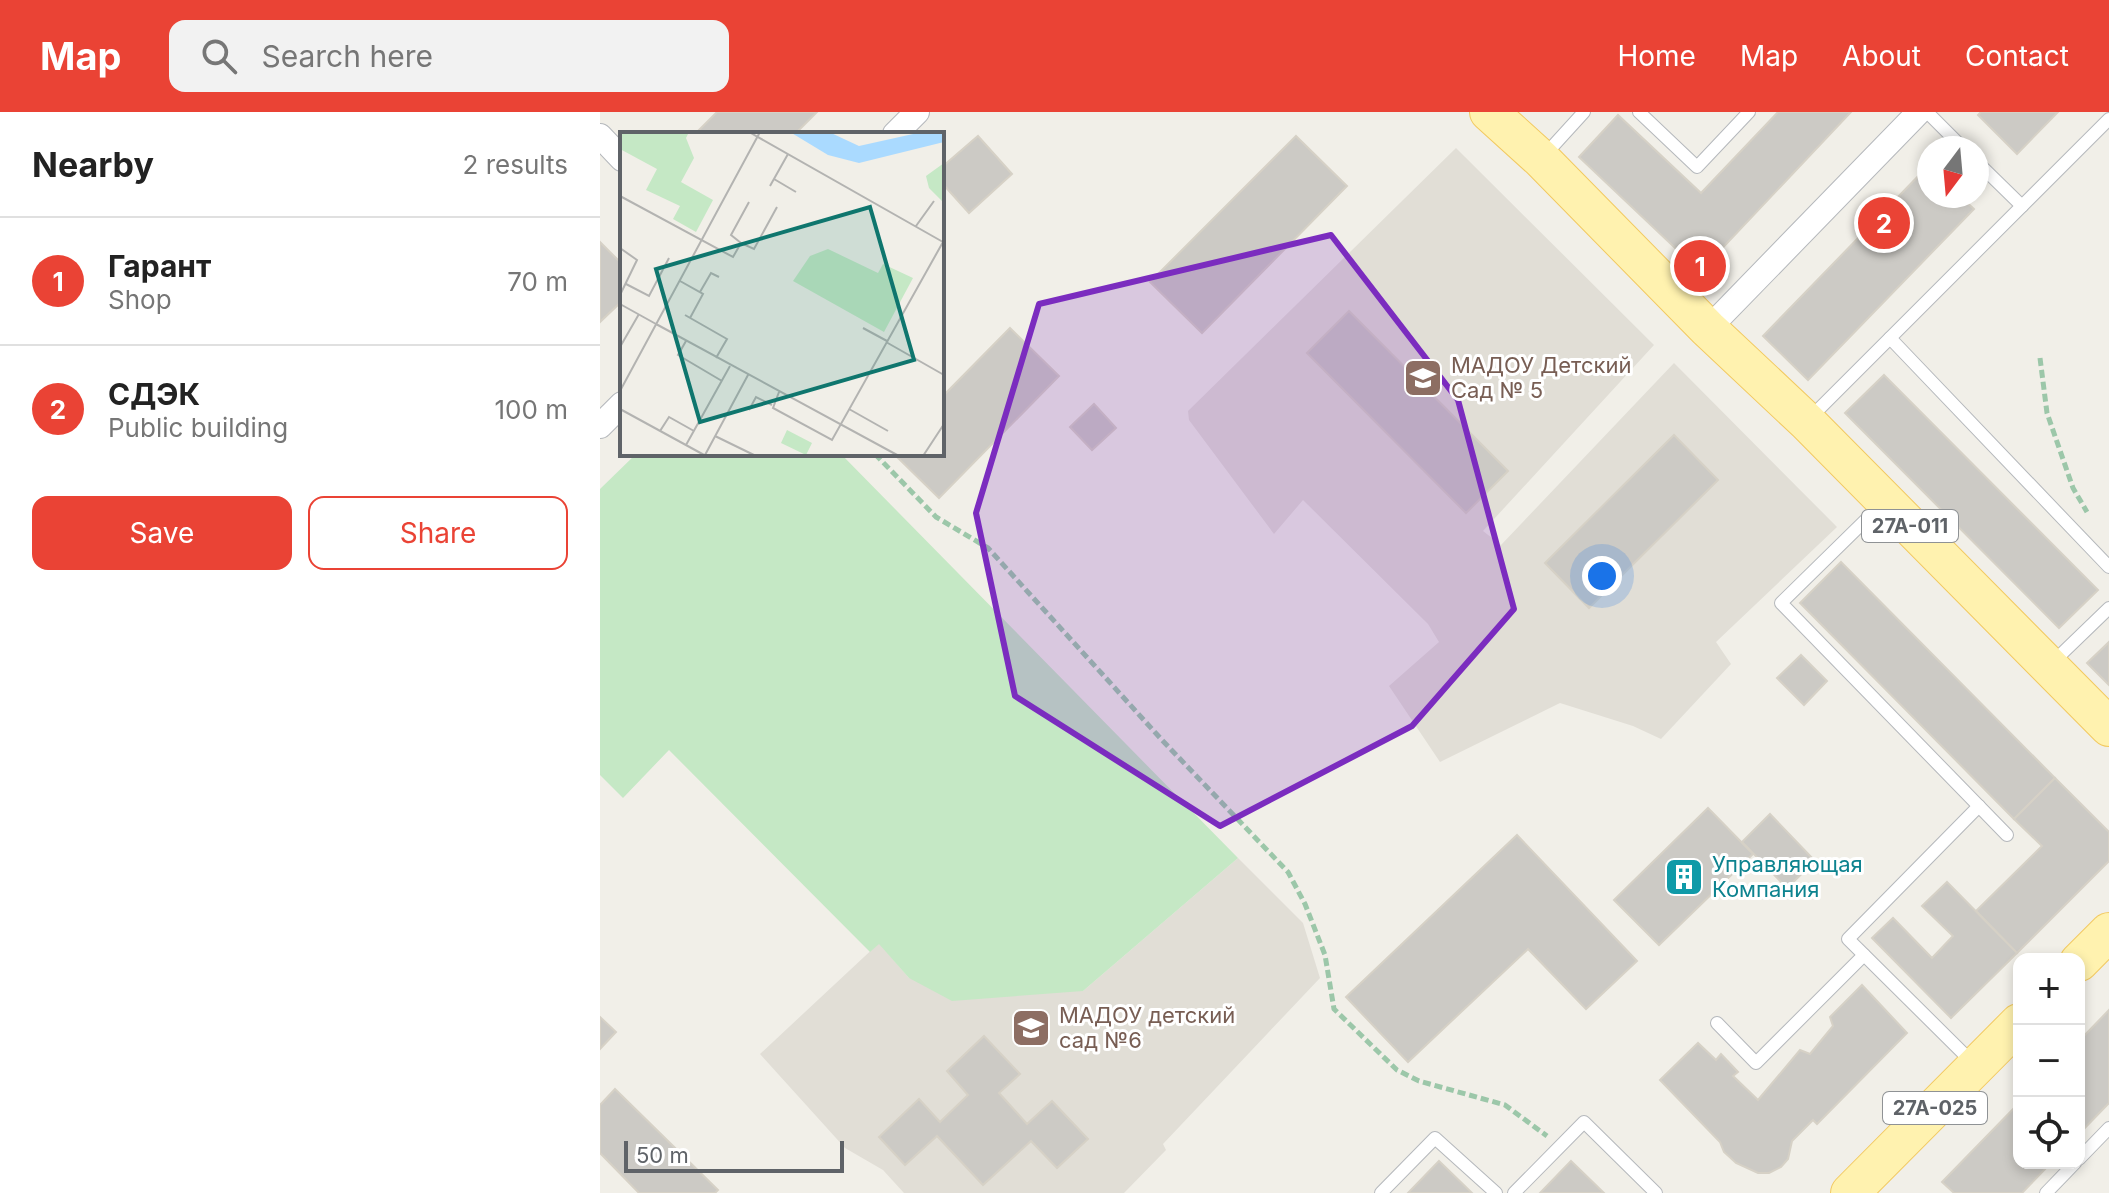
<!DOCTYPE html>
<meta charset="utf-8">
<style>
body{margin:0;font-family:Inter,sans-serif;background:#f2f2f2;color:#222}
.controls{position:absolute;right:24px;bottom:24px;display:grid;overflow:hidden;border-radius:16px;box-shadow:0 4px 12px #0003}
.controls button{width:72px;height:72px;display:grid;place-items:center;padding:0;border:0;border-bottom:2px solid #e0e0e0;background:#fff;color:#222;font:40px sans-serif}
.compass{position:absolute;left:1317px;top:24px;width:72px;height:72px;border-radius:50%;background:#fff;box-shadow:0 4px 12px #0003;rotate:196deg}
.scale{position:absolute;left:24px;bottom:20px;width:220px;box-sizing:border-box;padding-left:8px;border:4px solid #5f6368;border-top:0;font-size:22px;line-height:28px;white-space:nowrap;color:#5f6368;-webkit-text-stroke:6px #fff;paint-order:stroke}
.you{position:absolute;left:1002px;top:464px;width:28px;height:28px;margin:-20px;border:6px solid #fff;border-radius:50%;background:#1a73e8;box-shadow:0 0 0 12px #1a73e833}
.badge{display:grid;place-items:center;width:52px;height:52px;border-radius:50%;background:#ea4335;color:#fff;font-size:26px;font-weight:700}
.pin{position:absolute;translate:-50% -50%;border:4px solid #fff;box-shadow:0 2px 8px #0006}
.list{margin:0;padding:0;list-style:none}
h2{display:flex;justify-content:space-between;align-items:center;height:104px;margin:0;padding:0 32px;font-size:34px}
h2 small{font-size:26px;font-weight:400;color:#767676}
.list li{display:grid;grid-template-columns:52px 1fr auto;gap:24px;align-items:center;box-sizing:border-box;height:128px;padding:0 32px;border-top:2px solid #e0e0e0}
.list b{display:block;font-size:30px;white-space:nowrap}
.list p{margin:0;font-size:26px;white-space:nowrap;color:#767676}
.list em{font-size:26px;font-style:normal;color:#767676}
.actions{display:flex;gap:16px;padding:24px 32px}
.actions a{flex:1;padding:18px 0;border:2px solid #ea4335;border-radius:16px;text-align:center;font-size:28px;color:#ea4335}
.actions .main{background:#ea4335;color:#fff}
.icon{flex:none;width:44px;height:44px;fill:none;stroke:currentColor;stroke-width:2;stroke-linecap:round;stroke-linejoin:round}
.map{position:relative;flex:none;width:1509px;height:1081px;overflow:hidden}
header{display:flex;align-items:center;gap:48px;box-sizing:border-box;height:112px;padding:0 40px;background:#ea4335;color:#fff}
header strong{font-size:38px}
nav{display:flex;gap:44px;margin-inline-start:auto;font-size:28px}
.search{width:560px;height:72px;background:#f2f2f2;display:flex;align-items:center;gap:20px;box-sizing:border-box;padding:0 28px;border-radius:16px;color:#767676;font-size:30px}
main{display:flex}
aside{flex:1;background:#fff}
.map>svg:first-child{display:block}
.education{fill:#e1ded6}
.green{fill:#c5e8c5}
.building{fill:#cccac5;stroke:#d6d1c6;stroke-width:2}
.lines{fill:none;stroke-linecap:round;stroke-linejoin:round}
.lane-casing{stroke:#b5b8bc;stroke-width:14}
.street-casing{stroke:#b5b8bc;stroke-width:26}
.primary-casing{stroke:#f2c960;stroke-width:40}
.path{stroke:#9cc7a9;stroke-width:5;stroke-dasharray:8 4;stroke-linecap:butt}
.lane{stroke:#fff;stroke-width:12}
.street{stroke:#fff;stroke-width:24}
.primary{stroke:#fff2af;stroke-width:38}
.marked{fill:#7b2cbf;fill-opacity:0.2;stroke:#7b2cbf;stroke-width:6;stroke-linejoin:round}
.labels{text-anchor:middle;stroke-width:6;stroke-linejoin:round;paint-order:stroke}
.shield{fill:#fff;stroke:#8f9295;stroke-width:2}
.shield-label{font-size:20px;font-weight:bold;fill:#5f6368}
.education-label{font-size:22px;fill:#785e54;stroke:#fff;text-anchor:start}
.culture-label{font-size:22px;fill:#0d838f;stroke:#fff;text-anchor:start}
.inset-road{fill:none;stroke:#b3b3b1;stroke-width:2}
.view{fill:#0f766e;fill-opacity:0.15;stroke:#0f766e;stroke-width:4}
.inset-edge{fill:none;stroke:#5f6368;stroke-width:4}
</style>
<header>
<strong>Map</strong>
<div class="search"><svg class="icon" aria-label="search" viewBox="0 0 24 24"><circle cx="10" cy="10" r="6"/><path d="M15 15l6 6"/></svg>Search here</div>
<nav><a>Home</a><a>Map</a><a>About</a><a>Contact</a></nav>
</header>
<main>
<aside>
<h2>Nearby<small>2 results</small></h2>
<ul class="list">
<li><span class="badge">1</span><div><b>Гарант</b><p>Shop</p></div><em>70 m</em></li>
<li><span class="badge">2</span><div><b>СДЭК</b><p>Public building</p></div><em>100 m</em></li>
</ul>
<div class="actions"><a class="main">Save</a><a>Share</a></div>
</aside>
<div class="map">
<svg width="1509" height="1081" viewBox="0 0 1509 1081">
<rect width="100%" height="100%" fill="#f1efe8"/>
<!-- education -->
<g class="education">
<path d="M856 36 1054 233 883 419 901 433 1074 251 1237 415 1116 530 1131 552 1061 627 1033 614 960 591 840 650 789 574 839 530 828 512 703 388 674 422 589 308 588 299Z"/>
<path d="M638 746 703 811 720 866 563 1032 566 1038 524 1081H304L283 1058 245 1036 160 942 279 831 309 866 483 879Z"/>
</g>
<!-- green -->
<path class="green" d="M36 342H241L638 746 483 879 352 889 309 866 279 832 270 840 69 638 23 686 0 663V377Z"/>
<!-- building -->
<g class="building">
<path d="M117 0H217L195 22H103L99 18Z"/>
<path d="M1178 0H1251L1114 145 1100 154 1091 151 979 45 1018 3 1101 81Z"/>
<path d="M1381 0H1458L1417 42 1378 3Z"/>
<path d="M378 24 412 62 369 101 342 71V55Z"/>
<path d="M696 24 747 74 602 221 550 170Z"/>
<path d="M1327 55 1329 57V84H1360L1374 97 1208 268 1163 224Z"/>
<path d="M0 130 22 152V189L0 210Z"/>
<path d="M749 199 908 359 866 401 707 241Z"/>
<path d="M410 216 459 264 339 386 294 342H342V285Z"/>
<path d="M1284 263 1498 478 1459 516 1245 301Z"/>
<path d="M494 292 516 316 492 338 470 315Z"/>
<path d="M1074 323 1118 368 989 496 945 451Z"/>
<path d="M1241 450 1455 666 1414 707 1200 491Z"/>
<path d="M1509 530V573L1487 551Z"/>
<path d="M1201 543 1227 569 1204 593 1177 566Z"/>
<path d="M1455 666 1509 720V749L1417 841 1376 799 1442 734 1414 707Z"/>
<path d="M1108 696 1153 742 1059 833 1014 788Z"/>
<path d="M1170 702 1215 749 1187 776 1142 730Z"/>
<path d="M917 723 1037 849 986 897 928 837 808 950 746 885Z"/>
<path d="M1347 770 1417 841 1351 906 1272 826 1293 806 1332 846 1353 824 1322 794Z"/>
<path d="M1262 873 1307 921 1217 1012 1213 1008 1192 1029 1188 1047 1181 1055 1169 1061H1158L1136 1051 1124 1040 1120 1030 1060 968 1098 931 1116 948 1121 942 1138 960 1133 964 1158 988 1200 938 1210 942 1233 914 1230 905Z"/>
<path d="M1509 898V991L1479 1022V929Z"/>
<path d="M0 905 16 920 0 937Z"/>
<path d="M384 924 420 962 399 981 427 1012 452 989 488 1027 457 1056 431 1029 383 1073 337 1024 305 1053 279 1025 319 987 340 1010 368 983 347 959Z"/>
<path d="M15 977 118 1078 115 1081H39L0 1041V993Z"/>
<path d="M1419 991V1051H1451L1422 1081H1354L1342 1070Z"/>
<path d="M839 1049 872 1081H808Z"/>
<path d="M971 1049 1004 1081H940Z"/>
</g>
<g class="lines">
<!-- lane casing -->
<g class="lane-casing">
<g id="lane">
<path d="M1039 0 1097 55 1149 0"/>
<path d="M1327 0 1363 36"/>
<path d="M943 45 984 0"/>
<path d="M1377 50 1422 94"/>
<path d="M1290 226 1509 455"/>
<path d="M1209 307 1509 7"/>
<path d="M1282 392 1181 491 1407 723"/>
<path d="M1451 552 1509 496"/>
<path d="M1117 911 1156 951 1264 843"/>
<path d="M1372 950 1248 827 1379 694"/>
<path d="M1479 1047 1509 1016"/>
<path d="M781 1081 835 1026 896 1081"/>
<path d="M914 1081 984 1010 1056 1081"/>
<path d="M1446 1081 1475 1051"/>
</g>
</g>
<!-- street casing -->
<g class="street-casing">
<g id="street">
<path d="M295 22 317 0"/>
<path d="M0 24 22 47"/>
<path d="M1108 217 1319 0"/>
<path d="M0 314 22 292"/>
</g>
</g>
<!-- primary casing -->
<g class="primary-casing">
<g id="primary">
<path d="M889 0 941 47 1108 217 1207 310 1509 615"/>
<path d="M1479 850 1509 820"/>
<path d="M1250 1081 1419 911"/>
</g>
</g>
<!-- path -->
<g class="path">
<path d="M1440 246 1447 301 1473 376 1487 400"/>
<path d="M275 342 336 405 388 436 562 628 688 760 705 792 725 843 734 897 797 958 819 969 905 993 947 1024"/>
</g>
<!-- lane -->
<use href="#lane" class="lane"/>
<!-- street -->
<use href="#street" class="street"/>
<!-- primary -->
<use href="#primary" class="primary"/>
</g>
<!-- marked area -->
<path class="marked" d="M731 123 858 288 914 497 812 614 620 714 415 584 376 401 439 192Z"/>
<!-- icons -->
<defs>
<g id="school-square" transform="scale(2)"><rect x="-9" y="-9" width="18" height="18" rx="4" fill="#8d6e63" stroke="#fff"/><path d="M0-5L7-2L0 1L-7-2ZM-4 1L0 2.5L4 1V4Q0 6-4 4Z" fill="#fff"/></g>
<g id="building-square" transform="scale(2)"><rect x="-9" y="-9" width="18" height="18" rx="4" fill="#0f9aa8" stroke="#fff"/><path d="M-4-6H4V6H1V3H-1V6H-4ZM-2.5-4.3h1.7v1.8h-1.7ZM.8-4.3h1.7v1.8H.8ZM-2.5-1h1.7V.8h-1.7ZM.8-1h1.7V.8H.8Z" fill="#fff"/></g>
</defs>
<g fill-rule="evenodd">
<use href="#school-square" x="823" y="266"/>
<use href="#building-square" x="1084" y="765"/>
<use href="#school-square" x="431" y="916"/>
</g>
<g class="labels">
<!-- shield labels -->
<g class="shield">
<rect x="1262" y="398" width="96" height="32" rx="6"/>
<rect x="1283" y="980" width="104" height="32" rx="6"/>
</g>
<g class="shield-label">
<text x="1310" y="421">27А-011</text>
<text x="1335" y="1003">27А-025</text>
</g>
<!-- education labels -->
<g class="education-label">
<text x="851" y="261">МАДОУ Детский<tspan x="851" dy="25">Сад № 5</tspan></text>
<text x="459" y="911">МАДОУ детский<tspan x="459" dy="25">сад №6</tspan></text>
</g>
<!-- culture labels -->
<g class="culture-label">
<text x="1112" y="760">Управляющая<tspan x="1112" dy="25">Компания</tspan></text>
</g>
</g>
<!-- overview -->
<g transform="translate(20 20)">
<rect width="324" height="324" fill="#f1efe8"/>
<path d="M0 0H69L66 6 74 26 61 50 93 68 76 100 53 87 60 74 26 58 37 37 0 17ZM324 31V71L309 56 306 44ZM208 117 258 141 263 132 293 146 264 200 173 149 190 124ZM167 298 192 311 186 323 161 311Z" fill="#c5e8c5"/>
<path d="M170 0H209L239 14 302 0H324V10L239 31 208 23Z" fill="#aadaff"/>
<path class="inset-road" d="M129 0 323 110M154 47 176 60M150 54 168 22M0 64 113 125 121 111 134 117 157 75M296 94 314 69M121 111 111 103 129 70M0 116 17 128 0 163M60 149 83 162 70 186M6 152 29 164 49 126M80 160 91 141 99 145M0 172 36 192M65 183 107 207 96 226M36 192 279 324M243 196 267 209M66 209 58 223 102 249M266 210 324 243M0 215 19 182M0 259 140 0M159 260 153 276 212 308 323 110M0 277 86 324M229 277 268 299M129 278 136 265 152 273M40 299 49 285 74 299M95 304 136 324M66 313 110 234M85 323 128 243M303 324 324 292"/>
<path class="view" d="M250 75 294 228 80 290 36 137Z"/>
<rect width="324" height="324" class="inset-edge"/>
</g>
</svg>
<div class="controls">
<button>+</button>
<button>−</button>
<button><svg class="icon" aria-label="locate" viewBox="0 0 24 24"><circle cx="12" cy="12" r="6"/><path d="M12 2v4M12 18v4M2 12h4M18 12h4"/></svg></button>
</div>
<svg class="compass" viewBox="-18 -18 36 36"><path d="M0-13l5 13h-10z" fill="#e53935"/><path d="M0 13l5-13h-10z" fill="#767676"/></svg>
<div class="scale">50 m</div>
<div class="you"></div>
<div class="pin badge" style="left:1100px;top:154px">1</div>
<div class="pin badge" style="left:1284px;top:111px">2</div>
</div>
</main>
